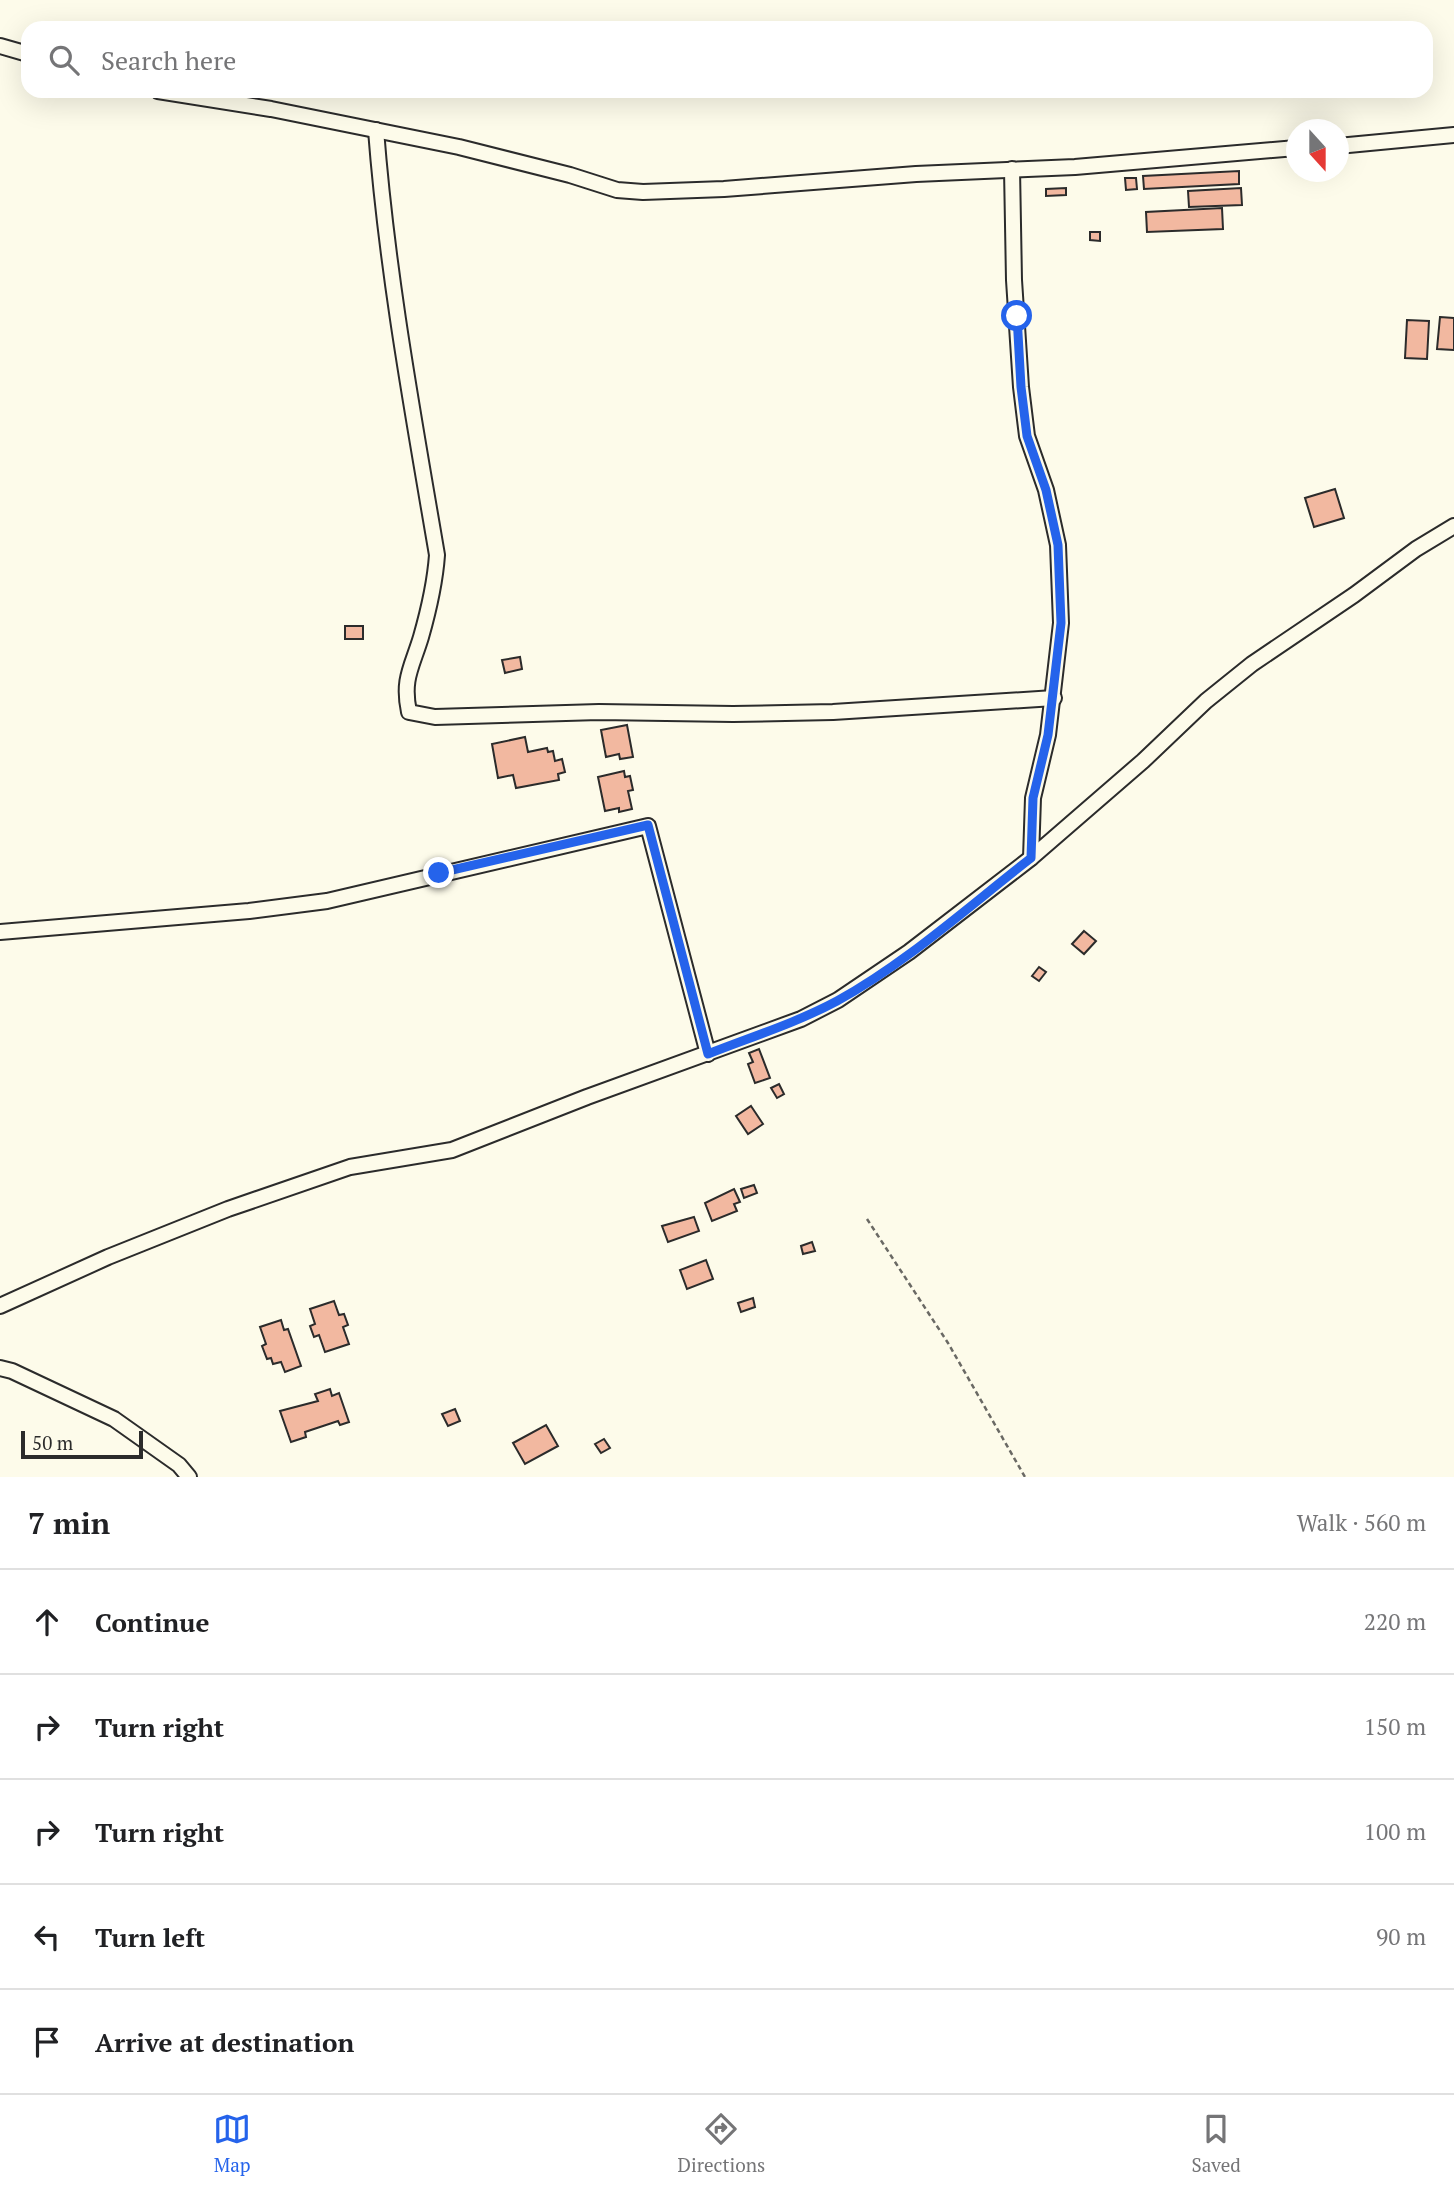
<!DOCTYPE html>
<meta charset="utf-8">
<style>
body{margin:0;font-family:"PT Serif",serif;background:#f2f2f2;color:#202124}
.compass{position:absolute;left:1286px;top:119px;width:63px;height:63px;border-radius:50%;background:#fff;box-shadow:0 7px 28px #0002;rotate:159deg}
.scale{position:absolute;left:21px;bottom:18px;width:122px;box-sizing:border-box;padding-left:7px;border:4px solid #2b2b2b;border-top:0;font-size:19px;line-height:24px;white-space:nowrap;color:#2b2b2b;-webkit-text-stroke:5px #fdfbea;paint-order:stroke}
.stop{position:absolute;width:21px;height:21px;margin:-16px;border:5px solid #2563eb;border-radius:50%;background:#fff}
.stop.end{background:#2563eb;border-color:#fff;box-shadow:0 2px 7px #0008}
.list{margin:0;padding:0;list-style:none}
h2{display:flex;justify-content:space-between;align-items:center;height:91px;margin:0;padding:0 28px;font-size:30px}
h2 small{font-size:23px;font-weight:400;color:#757577}
.list li{display:grid;grid-template-columns:46px 1fr auto;gap:21px;align-items:center;box-sizing:border-box;height:105px;padding:0 28px;border-top:2px solid #e0e0e0}
.list b{display:block;font-size:26px;white-space:nowrap}
.list em{font-size:23px;font-style:normal;color:#757577}
.icon{flex:none;width:38px;height:38px;fill:none;stroke:currentColor;stroke-width:2;stroke-linecap:round;stroke-linejoin:round}
.map{position:relative;flex:none;width:1454px;height:1477px;overflow:hidden}
.search{position:absolute;background:#fff;box-shadow:0 7px 28px #0002;left:21px;right:21px;top:21px;height:77px;display:flex;align-items:center;gap:18px;box-sizing:border-box;padding:0 24px;border-radius:21px;color:#757577;font-size:26px}
.sheet{height:616px;background:#fff}
nav{display:flex;justify-content:space-around;align-items:center;box-sizing:border-box;height:98px;border-top:2px solid #e0e0e0;background:#fff;font-size:19px;color:#757577}
nav a{display:grid;justify-items:center;gap:4px}
nav .on{color:#2563eb}
.map>svg:first-child{display:block}
.building{fill:#f2b8a0;stroke:#2b2b2b;stroke-width:2}
.lines{fill:none;stroke-linecap:round;stroke-linejoin:round}
.minor-casing{stroke:#2b2b2b;stroke-width:18}
.path{stroke:#6a6964;stroke-width:2.5;stroke-dasharray:5 3.5;stroke-linecap:butt}
.minor{stroke:#fdfbea;stroke-width:14}
.route{stroke:#2563eb;stroke-width:9}
</style>
<div class="map">
<svg width="1454" height="1477" viewBox="0 0 1454 1477">
<rect width="100%" height="100%" fill="#fdfbea"/>
<!-- building -->
<g class="building">
<path d="M1239 171V184L1144 189 1143 176Z"/>
<path d="M1125 178H1136L1137 189 1126 190Z"/>
<path d="M1066 188V195L1046 196V189Z"/>
<path d="M1241 188 1242 205 1189 207 1188 191Z"/>
<path d="M1222 208 1223 229 1147 232 1146 212Z"/>
<path d="M1090 232H1100V241L1090 240Z"/>
<path d="M1440 317 1454 318V350L1437 349Z"/>
<path d="M1407 320 1429 321 1427 359 1405 358Z"/>
<path d="M1335 489 1344 518 1314 527 1305 498Z"/>
<rect x="345" y="626" width="18" height="13"/>
<path d="M520 657 522 669 505 673 502 660Z"/>
<path d="M627 725 633 757 620 759 619 754 606 757 601 730Z"/>
<path d="M525 737 528 752 547 748 548 752 553 751 555 761 562 759 565 772 558 774 559 780 516 788 513 775 498 778 492 744Z"/>
<path d="M624 771 625 777 630 776 633 790 628 791 632 809 619 812V808L605 811 598 777Z"/>
<path d="M1084 931 1096 941 1084 954 1072 944Z"/>
<path d="M1039 967 1046 972 1039 981 1032 976Z"/>
<path d="M759 1049 770 1078 755 1083 748 1064 753 1062 749 1053Z"/>
<path d="M779 1084 784 1094 777 1098 771 1088Z"/>
<path d="M751 1106 763 1124 748 1134 736 1116Z"/>
<path d="M754 1185 757 1193 744 1198 741 1189Z"/>
<path d="M734 1189 740 1202 734 1204 737 1211 712 1221 705 1203Z"/>
<path d="M694 1217 699 1231 668 1242 662 1226Z"/>
<path d="M812 1242 815 1251 803 1254 801 1246Z"/>
<path d="M706 1260 713 1279 687 1289 680 1270Z"/>
<path d="M753 1298 755 1307 741 1312 738 1303Z"/>
<path d="M334 1301 339 1315 344 1314 348 1325 343 1327 349 1344 325 1352 319 1335 314 1337 310 1326 315 1324 310 1309Z"/>
<path d="M281 1320 284 1330 288 1329 301 1366 285 1372 281 1362 273 1364 271 1358 267 1359 262 1346 266 1344 260 1327Z"/>
<path d="M330 1389 332 1396 339 1393 349 1422 340 1425 338 1421 305 1432 306 1437 291 1442 280 1411 318 1401 315 1394Z"/>
<path d="M455 1409 460 1421 448 1426 442 1414Z"/>
<path d="M546 1425 558 1446 525 1464 513 1443Z"/>
<path d="M604 1439 610 1448 601 1453 595 1444Z"/>
</g>
<g class="lines">
<!-- minor casing -->
<g class="minor-casing">
<g id="minor">
<path d="M0 46 28 54"/>
<path d="M158 91 271 109 459 147 570 175 617 190 643 192 724 189 916 174 1075 167 1296 148"/>
<path d="M376 130C387 273 413 414 437 555 435 583 429 609 421 637 412 667 402 679 409 712L435 717 599 712 733 714 833 712 1054 698"/>
<path d="M1338 146 1454 135"/>
<path d="M1012 169 1014 280 1021 387 1027 436 1046 490 1058 545 1061 623 1048 735 1033 798 1031 858"/>
<path d="M0 932 249 911 327 901 648 826 708 1054"/>
<path d="M0 1306 108 1257 228 1209 350 1167 452 1150 587 1097 801 1019 838 1000 909 952 1031 858 1143 761 1206 701 1252 664 1354 595 1416 549 1454 526"/>
<path d="M0 1368 12 1371 114 1419 179 1465 189 1477"/>
</g>
</g>
<!-- path -->
<path class="path" d="M867 1219 948 1343 1025 1477"/>
<!-- minor -->
<use href="#minor" class="minor"/>
</g>
<g class="lines">
<!-- route -->
<path class="route" d="M439 873 648 825 708 1054C751 1037 796 1023 837 1001 906 963 968 907 1031 858L1033 798 1048 735 1061 623 1058 545 1046 490 1027 436 1021 387 1017 316"/>
</g>
</svg>
<svg class="compass" viewBox="-18 -18 36 36"><path d="M0-13l5 13h-10z" fill="#e53935"/><path d="M0 13l5-13h-10z" fill="#757577"/></svg>
<div class="scale">50 m</div>
<div class="stop" style="left:1017px;top:316px"></div>
<div class="stop end" style="left:439px;top:873px"></div>
<div class="search"><svg class="icon" aria-label="search" viewBox="0 0 24 24"><circle cx="10" cy="10" r="6"/><path d="M15 15l6 6"/></svg>Search here</div>
</div>
<section class="sheet">
<h2>7 min<small>Walk · 560 m</small></h2>
<ul class="list">
<li><svg class="icon" aria-label="ahead" viewBox="0 0 24 24"><path d="M12 20V5M6 11l6-6 6 6"/></svg><div><b>Continue</b></div><em>220 m</em></li>
<li><svg class="icon" aria-label="right" viewBox="0 0 24 24"><path d="M7 20v-9h11M14 6l5 5-5 5"/></svg><div><b>Turn right</b></div><em>150 m</em></li>
<li><svg class="icon" aria-label="right" viewBox="0 0 24 24"><path d="M7 20v-9h11M14 6l5 5-5 5"/></svg><div><b>Turn right</b></div><em>100 m</em></li>
<li><svg class="icon" aria-label="left" viewBox="0 0 24 24"><path d="M17 20v-9H6M10 6l-5 5 5 5"/></svg><div><b>Turn left</b></div><em>90 m</em></li>
<li><svg class="icon" aria-label="arrive" viewBox="0 0 24 24"><path d="M6 21V4h12l-3 4 3 4H6"/></svg><div><b>Arrive at destination</b></div></li>
</ul>
</section>
<nav>
<a class="on"><svg class="icon" aria-label="map" viewBox="0 0 24 24"><path d="M3 6l6-2 6 2 6-2v14l-6 2-6-2-6 2zM9 4v14M15 6v14"/></svg>Map</a>
<a><svg class="icon" aria-label="directions" viewBox="0 0 24 24"><path d="M12 3l9 9-9 9-9-9zM9 14v-3h6M13 9l2 2-2 2"/></svg>Directions</a>
<a><svg class="icon" aria-label="saved" viewBox="0 0 24 24"><path d="M7 4h10v16l-5-4-5 4z"/></svg>Saved</a>
</nav>
